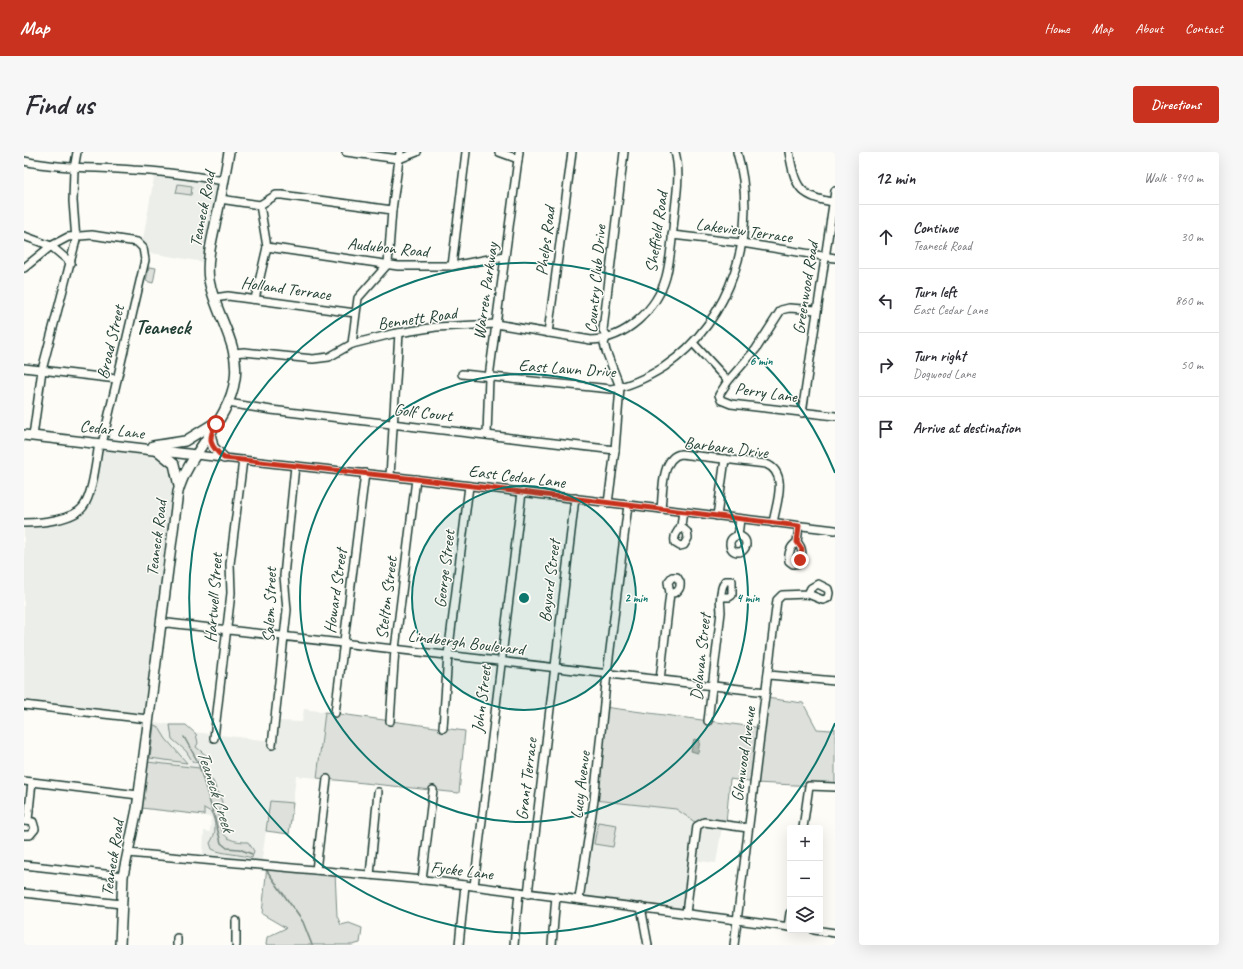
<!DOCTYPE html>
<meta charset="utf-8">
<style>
body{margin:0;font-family:Caveat,sans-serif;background:#f7f7f7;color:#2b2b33}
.controls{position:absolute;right:12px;bottom:12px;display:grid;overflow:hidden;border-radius:4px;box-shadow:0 4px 16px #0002}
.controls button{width:36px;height:36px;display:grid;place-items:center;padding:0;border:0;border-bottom:1px solid #e1e1e2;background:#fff;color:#2b2b33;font:20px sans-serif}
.stop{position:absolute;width:12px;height:12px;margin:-9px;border:3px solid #c8321e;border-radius:50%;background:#fff}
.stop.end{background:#c8321e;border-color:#fff;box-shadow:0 1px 4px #0008}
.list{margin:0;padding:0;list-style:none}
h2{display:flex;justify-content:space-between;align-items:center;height:52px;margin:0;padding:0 16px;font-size:17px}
h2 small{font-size:13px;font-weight:400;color:#7c7c81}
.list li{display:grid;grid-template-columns:26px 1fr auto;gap:12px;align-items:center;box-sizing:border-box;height:64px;padding:0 16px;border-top:1px solid #e1e1e2}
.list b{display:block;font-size:15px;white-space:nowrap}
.list p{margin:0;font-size:13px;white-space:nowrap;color:#7c7c81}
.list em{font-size:13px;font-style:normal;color:#7c7c81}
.icon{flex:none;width:22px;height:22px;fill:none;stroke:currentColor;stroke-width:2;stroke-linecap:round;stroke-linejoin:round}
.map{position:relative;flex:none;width:811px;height:793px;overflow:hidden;border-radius:4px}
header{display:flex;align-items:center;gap:24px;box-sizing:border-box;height:56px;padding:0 20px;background:#c8321e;color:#fff}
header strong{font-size:19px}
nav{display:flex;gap:22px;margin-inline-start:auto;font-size:14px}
.intro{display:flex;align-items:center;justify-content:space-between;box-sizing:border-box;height:96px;padding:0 24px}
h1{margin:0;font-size:28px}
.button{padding:10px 18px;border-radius:4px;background:#c8321e;color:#fff;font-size:14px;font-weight:700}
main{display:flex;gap:24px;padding:0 24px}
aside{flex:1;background:#fff;border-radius:4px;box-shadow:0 4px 16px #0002}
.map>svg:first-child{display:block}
.built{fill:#eceee9}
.green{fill:#dde0db;stroke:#7e8e88}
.water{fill:#aeb8b1;stroke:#75877f}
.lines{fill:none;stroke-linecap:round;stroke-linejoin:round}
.stream{stroke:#75877f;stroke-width:1.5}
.minor-casing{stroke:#1f3d34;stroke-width:10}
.major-casing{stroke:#1f3d34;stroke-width:12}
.minor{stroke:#fdfcf7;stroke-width:7}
.major{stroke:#fdfcf7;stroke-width:9}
.route{stroke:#c8321e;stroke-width:5}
.ring{fill:none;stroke:#0f766e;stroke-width:2}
.labels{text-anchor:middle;stroke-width:3;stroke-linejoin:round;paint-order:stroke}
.street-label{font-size:17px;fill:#1f3d34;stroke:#fdfcf7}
.water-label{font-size:18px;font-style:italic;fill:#435c53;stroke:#fdfcf7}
.district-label{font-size:21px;font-weight:bold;fill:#1f3d34;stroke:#fdfcf7}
.centre{fill:#0f766e;stroke:#fdfcf7;stroke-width:2}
.ring-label{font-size:12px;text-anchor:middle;font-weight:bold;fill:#0f766e;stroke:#fdfcf7;stroke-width:3;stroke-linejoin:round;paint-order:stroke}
</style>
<header>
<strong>Map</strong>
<nav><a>Home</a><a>Map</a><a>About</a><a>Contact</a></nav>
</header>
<div class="intro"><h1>Find us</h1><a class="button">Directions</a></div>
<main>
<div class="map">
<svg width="811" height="793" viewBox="0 0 811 793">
<rect width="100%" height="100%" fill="#fdfcf7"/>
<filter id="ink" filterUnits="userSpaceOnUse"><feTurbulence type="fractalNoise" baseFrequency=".025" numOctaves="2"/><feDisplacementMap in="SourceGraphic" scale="8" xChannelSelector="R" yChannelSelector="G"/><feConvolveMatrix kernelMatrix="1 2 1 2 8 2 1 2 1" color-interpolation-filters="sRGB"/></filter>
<g filter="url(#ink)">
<!-- built -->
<g class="built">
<path d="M131 20 200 29 185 111 121 100 116 92 119 87Z"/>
<path d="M75 292 132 299 145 307 155 337 124 567 0 553V371L45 364 59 355Z"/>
<path d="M280 557 301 560 293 626 272 624 265 682 242 679 237 713 179 707 180 679 186 680 187 665 113 656 123 571 162 573 169 580 248 589 251 569 278 570Z"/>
<path d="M570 648 652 657 678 675 684 673 698 675 692 711 668 708 662 761 555 747Z"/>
</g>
<!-- green -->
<g class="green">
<path d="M154 32 168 34 167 43 152 41Z"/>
<path d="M125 115 132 116 129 131 122 129Z"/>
<path d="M742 546 779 551 793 577 807 578 811 576V635L731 631 706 627 702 671 678 675 652 657 570 648 580 555 738 576Z"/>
<path d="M301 560 441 579 435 641 293 626Z"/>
<path d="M130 573 134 574 142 587 163 611 126 606Z"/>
<path d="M146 573H162L172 582 174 591 172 595 183 604V612L169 610 162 599 148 587Z"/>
<path d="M123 610 184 617 183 626 189 629 193 639 196 642C195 646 198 647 198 651 197 655 195 659 195 663 196 684 203 690 224 690L230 699 228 706C216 702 197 702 188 697L186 691C193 681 192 670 187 660L180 656V663L117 656Z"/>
<path d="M246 649 269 651 265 682 242 679Z"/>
<path d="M574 670 593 673 589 695 570 692Z"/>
<path d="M243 713 311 720 313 764 317 773 325 771 338 776 336 791 328 793H242L243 785 262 776 238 762Z"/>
</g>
<!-- water -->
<path class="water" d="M670 587 676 588 674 601 667 599Z"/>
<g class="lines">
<!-- stream -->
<g class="stream">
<path d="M160 585 174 610 191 667 197 691 203 696 215 697 228 702"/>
<path d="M241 716 279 770 288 793"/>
</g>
<!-- minor casing -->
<g class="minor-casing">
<g id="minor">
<path d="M322 0 375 7 393 0"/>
<path d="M475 0 494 7"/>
<path d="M765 0C771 33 774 45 809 50"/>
<path d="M0 9C37 17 72 15 109 18 139 19 170 24 200 29"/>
<path d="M196 47 236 53"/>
<path d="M236 53 252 43H258L368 58"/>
<path d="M648 83 718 91 811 106"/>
<path d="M0 84 27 94 47 111"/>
<path d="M243 95 374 114H428L481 104"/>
<path d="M428 114 442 0"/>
<path d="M0 116 27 94 44 85 68 83 113 90 119 96 121 108 78 292"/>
<path d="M190 146 204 144 331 161"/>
<path d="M231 147 243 95 236 53"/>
<path d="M793 158 765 156 757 158 732 197 704 229 695 243 697 248 707 252 811 264"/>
<path d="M524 181 548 0"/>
<path d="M669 191 704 229"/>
<path d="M328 192 334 146 364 112 368 58 376 0"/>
<path d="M210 201 220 200 289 207 305 205 328 192 368 182 412 175 472 172 567 188C602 187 633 157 642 125 647 106 648 86 650 67 652 45 657 22 651 0"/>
<path d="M0 216 93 227"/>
<path d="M438 222 587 237C606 234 624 225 640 215 708 169 736 78 713 0"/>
<path d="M204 251 247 258 591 298"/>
<path d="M778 261 811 39"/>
<path d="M463 283 465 225 495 0"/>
<path d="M9 284 18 218 52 88 49 49 50 17 53 0"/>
<path d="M172 303 381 326 811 378"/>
<path d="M366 324 375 181"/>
<path d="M584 351 591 298 596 235 582 199 580 191 583 184 579 178 600 0"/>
<path d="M637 357C639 341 637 305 657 302L742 312C765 321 752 352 749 371"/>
<path d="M693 364 701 307"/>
<path d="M0 371C16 371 49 368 59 355 69 342 72 308 75 292"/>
<path d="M657 375 663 380 664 386 660 393 656 394 651 391C649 382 655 380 657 373 658 369 658 364 659 360"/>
<path d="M714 384 716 367"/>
<circle cx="714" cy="392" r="8"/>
<path d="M773 390C766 395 764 401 765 409L769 412 775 411C779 404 779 396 773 390L775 374"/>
<path d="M138 472 144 471 742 540"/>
<path d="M745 523 811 529"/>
<path d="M636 528 646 441 644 430 648 425H653L656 430C657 437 653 442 646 441"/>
<path d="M0 553 124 567"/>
<path d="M311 561 341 321"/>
<path d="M366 569 371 497 392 327"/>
<path d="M684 569 697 460C696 451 696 437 701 429H708V443L705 445H697"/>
<path d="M419 576 424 503 445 334"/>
<path d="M190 586 207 441 206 412 219 308"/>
<path d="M248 593 263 458 260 424 271 314"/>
<path d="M0 629 114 643"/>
<path d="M4 668 8 630"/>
<path d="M779 676 785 634 811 635"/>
<path d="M0 683H6L11 677 9 670 0 669"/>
<path d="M104 701 410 729 766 775"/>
<path d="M0 713 99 724"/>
<path d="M292 718 303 627"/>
<path d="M346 723 354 640"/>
<path d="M398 728 409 638"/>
<path d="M450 734 498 340"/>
<path d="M0 741 97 752"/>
<path d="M504 742 551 346"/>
<path d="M555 747 570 648 583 522 604 353"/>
<path d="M617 755 624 793"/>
<path d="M662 761 673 674 680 670 724 676"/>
<path d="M764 775 766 761"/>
<path d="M790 778 811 781"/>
<path d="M153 793V786"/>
<path d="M212 793V769"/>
<path d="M435 793 441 733"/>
<path d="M490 793 495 740"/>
<path d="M528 793 532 744"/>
<path d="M710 793 753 448 758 443 784 442 799 448 804 446 805 441 804 437 794 432 787 436 784 442"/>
</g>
</g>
<!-- major casing -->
<g class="major-casing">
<g id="major">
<path d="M186 281 189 295 200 306"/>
<path d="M0 283 172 303"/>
<path d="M129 294 161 289 192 270"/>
<path d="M134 299 150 312 155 334"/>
<path d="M96 793 99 724 113 657 154 340C165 299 205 270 211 227 216 192 191 162 185 128 182 109 188 88 192 68 197 46 201 23 205 0"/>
</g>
</g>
<!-- minor -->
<use href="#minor" class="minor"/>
<!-- major -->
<use href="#major" class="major"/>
</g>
</g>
<g class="lines" filter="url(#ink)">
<!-- route -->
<path class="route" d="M192 272C183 288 186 294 200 306L392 327 775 374 773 390 778 397 776 408"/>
</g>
<!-- distance rings -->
<circle cx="500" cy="446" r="112" fill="#0f766e" fill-opacity=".12"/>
<g class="ring">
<circle cx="500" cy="446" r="112"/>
<circle cx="500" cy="446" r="224"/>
<path d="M811 571A335 335 0 1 1 811 321"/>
</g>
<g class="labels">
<!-- street labels -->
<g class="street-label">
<text transform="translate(178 57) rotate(-79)" y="6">Teaneck Road</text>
<text transform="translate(720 78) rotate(8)" y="6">Lakeview Terrace</text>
<text transform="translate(632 80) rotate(-82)" y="6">Sheffield Road</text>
<text transform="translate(521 89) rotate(-83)" y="6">Phelps Road</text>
<text transform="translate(364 95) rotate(6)" y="6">Audubon Road</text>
<text transform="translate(571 127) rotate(-85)" y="6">Country Club Drive</text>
<text transform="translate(262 136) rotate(8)" y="6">Holland Terrace</text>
<text transform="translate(781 136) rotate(-81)" y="6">Greenwood Road</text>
<text transform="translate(461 139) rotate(-82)" y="6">Warren Parkway</text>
<text transform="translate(393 166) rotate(-8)" y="6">Bennett Road</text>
<text transform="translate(86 190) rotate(-77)" y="6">Broad Street</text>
<text transform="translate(543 216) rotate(4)" y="6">East Lawn Drive</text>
<text transform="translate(742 240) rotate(8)" y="6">Perry Lane</text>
<text transform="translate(399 260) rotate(7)" y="6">Golf Court</text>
<text transform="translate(88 277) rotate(7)" y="6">Cedar Lane</text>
<text transform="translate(702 295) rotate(7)" y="6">Barbara Drive</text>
<text transform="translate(493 324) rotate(7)" y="6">East Cedar Lane</text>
<text transform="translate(132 386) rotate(-83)" y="6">Teaneck Road</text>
<text transform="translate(420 417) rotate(-83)" y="6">George Street</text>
<text transform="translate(525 429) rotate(-83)" y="6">Bayard Street</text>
<text transform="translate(311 439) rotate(-82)" y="6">Howard Street</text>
<text transform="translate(189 446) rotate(-86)" y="6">Hartwell Street</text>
<text transform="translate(362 446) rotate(-83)" y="6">Stelton Street</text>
<text transform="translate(245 453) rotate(-88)" y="6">Salem Street</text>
<text transform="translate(442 490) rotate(7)" y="6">Lindbergh Boulevard</text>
<text transform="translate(676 505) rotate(-84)" y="6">Delavan Street</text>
<text transform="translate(457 547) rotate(-83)" y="6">John Street</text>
<text transform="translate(719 602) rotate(-82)" y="6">Glenwood Avenue</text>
<text transform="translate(502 627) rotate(-83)" y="6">Grant Terrace</text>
<text transform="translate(556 633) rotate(-83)" y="6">Lucy Avenue</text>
<text transform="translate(88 706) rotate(-81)" y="6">Teaneck Road</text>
<text transform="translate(438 718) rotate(7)" y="6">Fycke Lane</text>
</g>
<!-- water labels -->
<g class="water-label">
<text transform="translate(192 639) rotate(72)" y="6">Teaneck Creek</text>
</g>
<!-- district labels -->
<g class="district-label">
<text x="139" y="182">Teaneck</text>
</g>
</g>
<circle cx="500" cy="446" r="6" class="centre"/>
<g class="ring-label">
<text x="737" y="213">6 min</text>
<text x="612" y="450">2 min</text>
<text x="724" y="450">4 min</text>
</g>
</svg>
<div class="controls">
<button>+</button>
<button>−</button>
<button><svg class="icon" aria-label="layers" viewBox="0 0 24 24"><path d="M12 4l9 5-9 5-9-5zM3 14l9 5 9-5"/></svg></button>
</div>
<div class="stop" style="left:192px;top:272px"></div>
<div class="stop end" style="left:776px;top:408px"></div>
</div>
<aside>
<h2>12 min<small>Walk · 940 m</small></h2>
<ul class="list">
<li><svg class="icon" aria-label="ahead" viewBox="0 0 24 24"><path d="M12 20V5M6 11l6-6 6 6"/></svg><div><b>Continue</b><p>Teaneck Road</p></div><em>30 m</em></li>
<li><svg class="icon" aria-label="left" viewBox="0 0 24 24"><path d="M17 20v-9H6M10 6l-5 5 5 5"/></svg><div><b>Turn left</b><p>East Cedar Lane</p></div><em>860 m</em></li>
<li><svg class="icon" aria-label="right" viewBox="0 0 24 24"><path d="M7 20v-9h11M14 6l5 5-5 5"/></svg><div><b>Turn right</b><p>Dogwood Lane</p></div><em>50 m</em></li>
<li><svg class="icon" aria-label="arrive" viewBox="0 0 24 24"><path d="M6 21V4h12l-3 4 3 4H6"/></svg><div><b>Arrive at destination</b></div></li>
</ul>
</aside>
</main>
